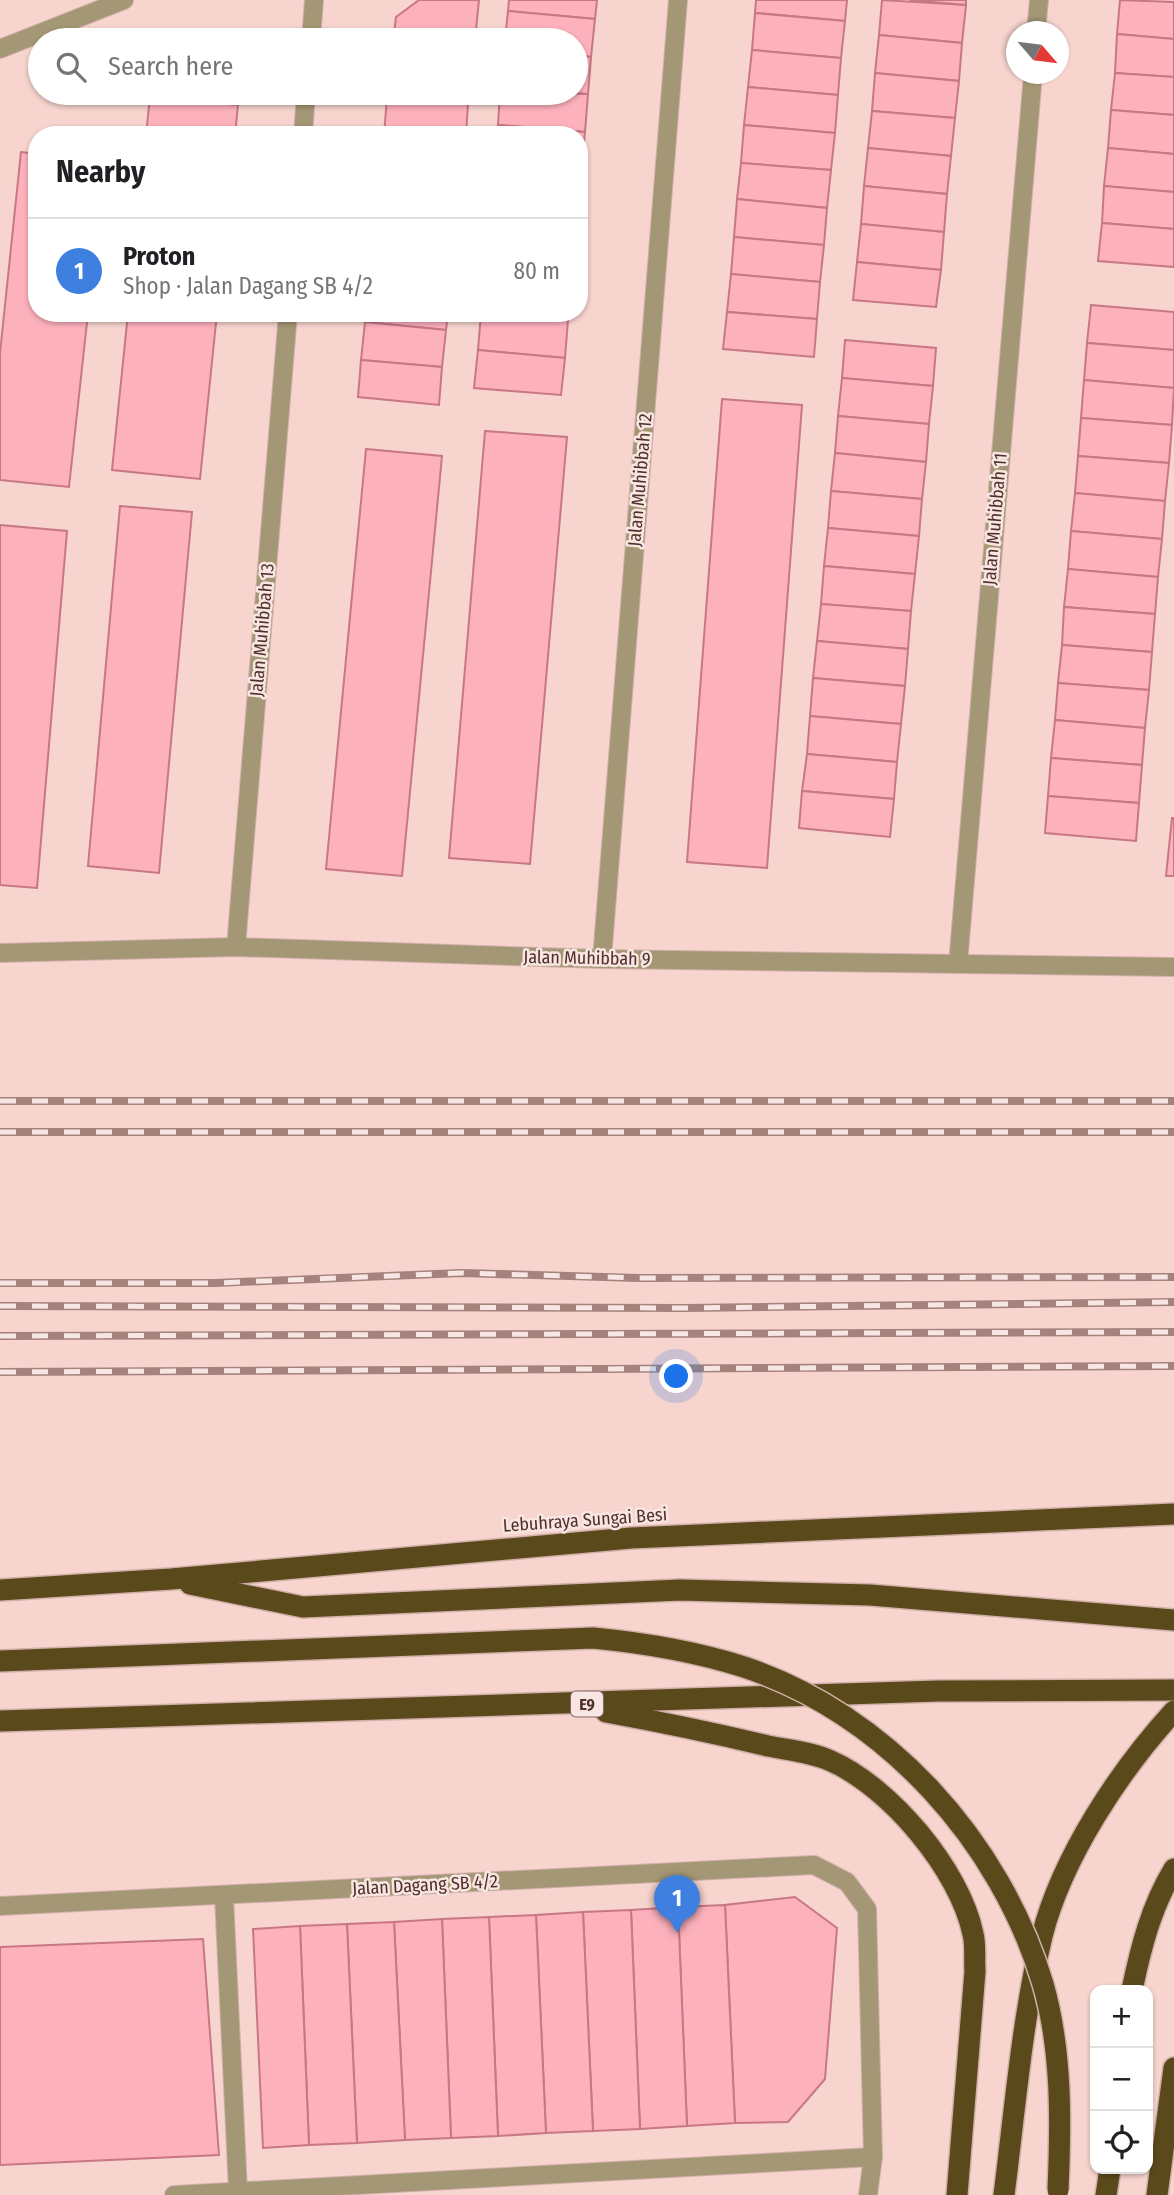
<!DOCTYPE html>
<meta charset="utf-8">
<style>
body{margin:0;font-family:"Fira Sans Condensed",sans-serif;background:#f6f6f6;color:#202124}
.controls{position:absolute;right:21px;bottom:21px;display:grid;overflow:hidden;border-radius:14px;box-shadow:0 2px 5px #0004}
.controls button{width:63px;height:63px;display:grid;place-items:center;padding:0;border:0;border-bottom:2px solid #e0e0e0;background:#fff;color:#202124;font:35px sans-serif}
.compass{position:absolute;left:1006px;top:21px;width:63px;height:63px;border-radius:50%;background:#fff;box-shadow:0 2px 5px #0004;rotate:118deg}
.you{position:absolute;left:677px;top:1377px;width:24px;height:24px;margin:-18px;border:5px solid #fff;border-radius:50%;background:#1a73e8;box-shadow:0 0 0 10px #1a73e833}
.badge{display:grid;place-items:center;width:46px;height:46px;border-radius:50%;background:#0f766e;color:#fff;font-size:23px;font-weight:700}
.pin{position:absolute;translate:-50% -58px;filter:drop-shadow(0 2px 4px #0008)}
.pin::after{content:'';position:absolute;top:37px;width:24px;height:21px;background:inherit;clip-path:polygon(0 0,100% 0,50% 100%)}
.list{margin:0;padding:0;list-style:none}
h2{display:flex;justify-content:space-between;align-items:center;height:91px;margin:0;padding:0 28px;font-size:30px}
h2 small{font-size:23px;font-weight:400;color:#757577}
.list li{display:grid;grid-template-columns:46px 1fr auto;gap:21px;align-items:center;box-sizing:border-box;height:105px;padding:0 28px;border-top:2px solid #e0e0e0}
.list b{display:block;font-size:26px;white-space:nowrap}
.list p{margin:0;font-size:23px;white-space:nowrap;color:#757577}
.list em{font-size:23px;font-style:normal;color:#757577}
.icon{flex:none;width:38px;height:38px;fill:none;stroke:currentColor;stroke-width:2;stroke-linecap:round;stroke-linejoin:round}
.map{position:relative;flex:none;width:1174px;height:2195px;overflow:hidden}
.search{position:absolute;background:#fff;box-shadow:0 2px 5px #0004;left:28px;top:28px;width:560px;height:77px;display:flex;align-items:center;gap:18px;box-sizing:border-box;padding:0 24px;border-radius:38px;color:#757577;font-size:26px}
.panel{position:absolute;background:#fff;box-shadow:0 2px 5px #0004;left:28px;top:126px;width:560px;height:196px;border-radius:28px}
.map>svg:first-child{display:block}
.building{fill:#fdb1bc;stroke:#c87784;stroke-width:2}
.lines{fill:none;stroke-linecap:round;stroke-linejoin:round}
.lane-casing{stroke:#d2b0aa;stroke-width:20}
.street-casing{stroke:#d2b0aa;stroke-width:20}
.highway-casing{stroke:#d2b0aa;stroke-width:24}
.lane{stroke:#a49775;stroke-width:18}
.street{stroke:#a49775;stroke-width:18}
.highway{stroke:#5a491b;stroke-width:21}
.rail-casing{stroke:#a5837d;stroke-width:8}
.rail{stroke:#f8e6e2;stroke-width:5;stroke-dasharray:16;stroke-linecap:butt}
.highway-bridge-casing{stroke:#d2b0aa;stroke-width:24;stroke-linecap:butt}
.highway-bridge{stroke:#5a491b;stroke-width:21}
.labels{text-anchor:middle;stroke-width:5;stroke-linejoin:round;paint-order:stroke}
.shield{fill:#f8e6e2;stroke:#836661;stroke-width:2}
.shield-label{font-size:16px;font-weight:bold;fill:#512f2a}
.street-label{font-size:18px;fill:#512f2a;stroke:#f8e6e2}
</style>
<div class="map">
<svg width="1174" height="2195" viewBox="0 0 1174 2195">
<rect width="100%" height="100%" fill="#f7d4ce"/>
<!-- building -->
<g class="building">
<path d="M419 0H479L475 40H393L396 17Z"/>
<path d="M509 0H597L595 19 508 11Z"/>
<path d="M756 0H847L845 21 755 13Z"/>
<path d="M882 0 966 5 962 43 879 35Z"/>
<path d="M910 0H966V5Z"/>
<path d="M1120 0 1174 2V39L1117 34Z"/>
<path d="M508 11 595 19 591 57 576 55V40H505Z"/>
<path d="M755 13 845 21 841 58 752 50Z"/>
<path d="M1117 34 1174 39V77L1115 73Z"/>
<path d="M879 35 962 43 959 81 875 73Z"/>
<path d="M752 50 841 58 838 95 748 87Z"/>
<path d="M576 55 591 57 588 94 574 93Z"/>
<path d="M875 73 959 81 955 118 872 111Z"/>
<path d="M1115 73 1174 77V115L1111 110Z"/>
<path d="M748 87 838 95 835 133 744 125Z"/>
<path d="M388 93H470L468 104 387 97Z"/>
<path d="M500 93 588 94 585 132 498 125Z"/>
<path d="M150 96 238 105 235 135H146Z"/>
<path d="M387 97 468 104 466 135H384Z"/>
<path d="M1111 110 1174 115V154L1108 148Z"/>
<path d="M872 111 955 118 951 156 868 148Z"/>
<path d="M498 125 585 132 581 169 579 135H497Z"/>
<path d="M744 125 835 133 831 170 741 163Z"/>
<path d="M868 148 951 156 947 194 864 186Z"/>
<path d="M1108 148 1174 154V192L1104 186Z"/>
<path d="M21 152 37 154V313H88L69 487 0 480V353Z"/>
<path d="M741 163 831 170 827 208 737 199Z"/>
<path d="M864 186 947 194 944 232 861 224Z"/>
<path d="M1104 186 1174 192V229L1102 223Z"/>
<path d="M737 199 827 208 824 245 734 237Z"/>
<path d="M1102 223 1174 229V267L1098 261Z"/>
<path d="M861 224 944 232 941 270 857 262Z"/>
<path d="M734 237 824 245 820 282 731 274Z"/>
<path d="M857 262 941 270 936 307 853 300Z"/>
<path d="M731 274 820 282 817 319 727 312Z"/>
<path d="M1091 305 1174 312V350L1087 343Z"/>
<path d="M727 312 817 319 814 357 723 349Z"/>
<path d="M128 313H217L200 479 112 470Z"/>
<path d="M366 313H448L446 330 365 322Z"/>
<path d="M481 313 568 320 565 358 478 350Z"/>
<path d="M484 313H569L568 320Z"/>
<path d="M365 322 446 330 442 367 361 360Z"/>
<path d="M845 340 936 348 933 386 842 378Z"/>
<path d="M1087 343 1174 350V388L1084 380Z"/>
<path d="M478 350 565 358 561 395 474 388Z"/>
<path d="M361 360 442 367 439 405 358 397Z"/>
<path d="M842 378 933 386 929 424 838 416Z"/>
<path d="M1084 380 1174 388 1172 425 1081 418Z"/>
<path d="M722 399 802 405 767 868 687 862Z"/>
<path d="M838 416 929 424 926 462 835 453Z"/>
<path d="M1081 418 1172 425 1169 463 1078 456Z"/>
<path d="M485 431 567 437 530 864 449 858Z"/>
<path d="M366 449 442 456 402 876 326 869Z"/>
<path d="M835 453 926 462 922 499 831 491Z"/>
<path d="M1078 456 1169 463 1165 501 1075 493Z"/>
<path d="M831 491 922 499 919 536 828 528Z"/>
<path d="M1075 493 1165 501 1162 539 1071 531Z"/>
<path d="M120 506 192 512 159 873 88 866Z"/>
<path d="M0 525 67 531 37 888 0 885Z"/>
<path d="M828 528 919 536 915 574 824 566Z"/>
<path d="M1071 531 1162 539 1158 577 1068 569Z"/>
<path d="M824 566 915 574 911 611 821 604Z"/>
<path d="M1068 569 1158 577 1155 614 1064 607Z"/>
<path d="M821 604 911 611 908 649 817 641Z"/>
<path d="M1064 607 1155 614 1152 652 1062 645Z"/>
<path d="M817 641 908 649 905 686 813 678Z"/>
<path d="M1062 645 1152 652 1149 690 1058 683Z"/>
<path d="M813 678 905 686 901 724 810 716Z"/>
<path d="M1058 683 1149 690 1145 728 1055 720Z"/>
<path d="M810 716 901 724 897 762 807 754Z"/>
<path d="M1055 720 1145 728 1142 765 1051 758Z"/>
<path d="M807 754 897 762 894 799 802 791Z"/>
<path d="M1051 758 1142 765 1139 803 1048 796Z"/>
<path d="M802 791 894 799 890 837 799 828Z"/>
<path d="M1048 796 1139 803 1136 841 1045 833Z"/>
<path d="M1172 818H1174V876H1166Z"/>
<path d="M795 1897 837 1928 825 2079 788 2122 735 2123 725 1905Z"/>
<path d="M725 1905 735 2123 687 2126 678 1907Z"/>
<path d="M678 1907 687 2126 640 2129 631 1910Z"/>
<path d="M631 1910 640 2129 593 2131 583 1912Z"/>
<path d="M583 1912 593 2131 546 2133 536 1915Z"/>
<path d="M536 1915 546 2133 498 2136 489 1917Z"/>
<path d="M489 1917 498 2136 451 2138 442 1919Z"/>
<path d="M442 1919 451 2138 405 2140 394 1922Z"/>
<path d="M394 1922 405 2140 357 2143 347 1924Z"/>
<path d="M347 1924 357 2143 309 2145 300 1926Z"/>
<path d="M300 1926 309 2145 263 2148 253 1929Z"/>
<path d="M203 1939 219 2155 0 2165V1947Z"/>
</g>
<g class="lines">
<!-- lane casing -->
<g class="lane-casing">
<g id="lane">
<path d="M224 1896 238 2191"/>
<path d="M174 2195 873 2157"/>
</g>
</g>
<!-- street casing -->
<g class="street-casing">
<g id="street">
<path d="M1036 32 1039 0"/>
<path d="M311 40 314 0"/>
<path d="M0 49 124 0"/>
<path d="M303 135 306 93"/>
<path d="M236 947 288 313"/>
<path d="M0 953 236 947 602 959 1174 967"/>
<path d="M602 959 678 0"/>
<path d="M958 964 1033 74"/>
<path d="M0 1906 814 1865 847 1882 867 1909 873 2157 868 2195"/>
</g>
</g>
<!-- highway casing -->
<g class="highway-casing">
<g id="highway">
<path d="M190 1584 303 1607 680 1590 870 1595 1174 1620"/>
<path d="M0 1590 171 1579 631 1538 1174 1514"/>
<path d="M606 1712C661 1722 714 1733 768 1746 788 1750 812 1752 831 1761 890 1787 960 1870 973 1934 976 1945 974 1959 975 1971L957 2195"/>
<path d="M0 1721 938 1691 1174 1690"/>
<path d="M1132 1990C1141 1947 1151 1907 1174 1869"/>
<path d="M1004 2195C1015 2109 1022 2020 1042 1936 1062 1857 1120 1770 1174 1711"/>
<path d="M1106 2195 1110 2169"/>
<path d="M1157 2195 1174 2068"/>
</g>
</g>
<!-- lane -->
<use href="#lane" class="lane"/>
<!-- street -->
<use href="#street" class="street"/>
<!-- highway -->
<use href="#highway" class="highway"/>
<!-- rail casing -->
<g class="rail-casing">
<g id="rail">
<path d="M0 1101H1174"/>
<path d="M0 1132H1174"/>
<path d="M0 1283H215L461 1273 639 1278 1174 1277"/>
<path d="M0 1306 686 1308 1174 1302"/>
<path d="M0 1336 1174 1332"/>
<path d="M0 1372 1174 1366"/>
</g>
</g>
<!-- rail -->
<use href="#rail" class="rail"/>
<!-- highway-bridge casing -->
<g class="highway-bridge-casing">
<path id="highway-bridge" d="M0 1661 593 1638C645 1643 694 1651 744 1667 887 1715 1000 1841 1043 1984 1062 2050 1061 2121 1058 2190"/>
</g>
<!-- highway-bridge -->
<use href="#highway-bridge" class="highway-bridge"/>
</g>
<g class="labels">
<!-- shield labels -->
<rect class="shield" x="571" y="1691.5" width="32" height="25" rx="5"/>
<g class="shield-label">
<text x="587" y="1710">E9</text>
</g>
<!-- street labels -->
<g class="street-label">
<text transform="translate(640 480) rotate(-85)" y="6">Jalan Muhibbah 12</text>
<text transform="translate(995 519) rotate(-85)" y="6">Jalan Muhibbah 11</text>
<text transform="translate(262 630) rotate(-85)" y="6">Jalan Muhibbah 13</text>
<text transform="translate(587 958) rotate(1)" y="6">Jalan Muhibbah 9</text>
<text transform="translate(585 1520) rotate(-4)" y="6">Lebuhraya Sungai Besi</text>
<text transform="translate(425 1885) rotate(-3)" y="6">Jalan Dagang SB 4/2</text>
</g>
</g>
</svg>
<div class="controls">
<button>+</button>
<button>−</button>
<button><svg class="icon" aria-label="locate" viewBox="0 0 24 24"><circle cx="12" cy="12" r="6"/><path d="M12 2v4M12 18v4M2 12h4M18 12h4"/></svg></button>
</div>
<svg class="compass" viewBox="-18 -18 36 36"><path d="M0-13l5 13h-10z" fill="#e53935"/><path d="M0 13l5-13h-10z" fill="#757577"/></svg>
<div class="you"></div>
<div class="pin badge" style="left:677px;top:1933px;background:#3f7fe0">1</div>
<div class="search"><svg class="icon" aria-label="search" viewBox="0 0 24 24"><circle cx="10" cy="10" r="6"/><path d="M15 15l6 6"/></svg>Search here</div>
<section class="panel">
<h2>Nearby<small></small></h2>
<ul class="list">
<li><span class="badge" style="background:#3f7fe0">1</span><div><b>Proton</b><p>Shop · Jalan Dagang SB 4/2</p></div><em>80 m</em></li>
</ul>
</section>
</div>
